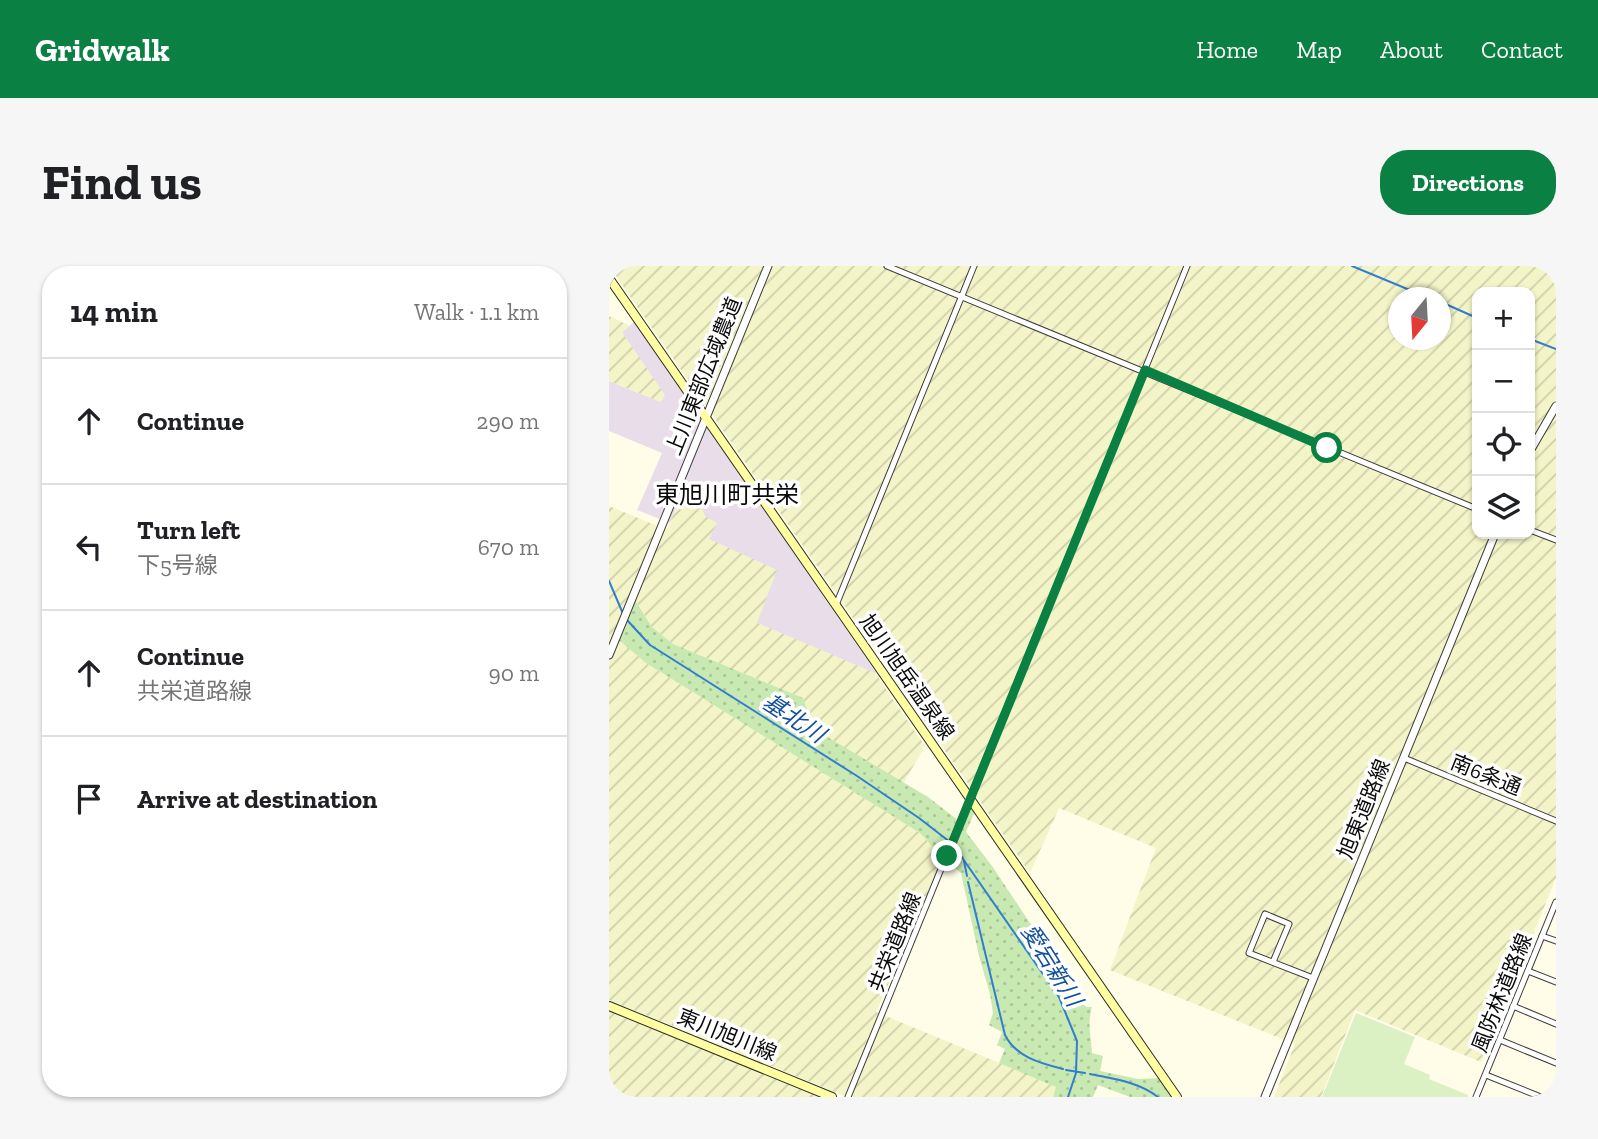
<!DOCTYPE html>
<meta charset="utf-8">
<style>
body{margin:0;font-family:"Zilla Slab","Noto Sans JP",serif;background:#f6f6f6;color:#202124}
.controls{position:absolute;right:21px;top:21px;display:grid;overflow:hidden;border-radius:14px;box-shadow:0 2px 5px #0004}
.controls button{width:63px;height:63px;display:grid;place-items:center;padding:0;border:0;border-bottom:2px solid #e0e0e0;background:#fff;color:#202124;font:35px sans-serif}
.compass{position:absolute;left:779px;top:21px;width:63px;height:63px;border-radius:50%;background:#fff;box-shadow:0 2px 5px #0004;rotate:198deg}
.stop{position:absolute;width:21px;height:21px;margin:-16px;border:5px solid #0b8043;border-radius:50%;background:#fff}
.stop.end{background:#0b8043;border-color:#fff;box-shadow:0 2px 7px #0008}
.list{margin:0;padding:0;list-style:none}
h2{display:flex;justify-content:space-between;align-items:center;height:91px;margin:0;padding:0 28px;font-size:30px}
h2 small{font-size:23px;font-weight:400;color:#757577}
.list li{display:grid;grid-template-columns:46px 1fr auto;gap:21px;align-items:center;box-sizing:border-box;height:126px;padding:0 28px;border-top:2px solid #e0e0e0}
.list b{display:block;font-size:26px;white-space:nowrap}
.list p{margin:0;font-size:23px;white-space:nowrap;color:#757577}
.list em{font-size:23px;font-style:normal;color:#757577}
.icon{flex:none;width:38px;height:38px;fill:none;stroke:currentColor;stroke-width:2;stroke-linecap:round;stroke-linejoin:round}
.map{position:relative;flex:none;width:947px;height:831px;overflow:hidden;border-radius:28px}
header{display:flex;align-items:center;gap:42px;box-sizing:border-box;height:98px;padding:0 35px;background:#0b8043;color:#fff}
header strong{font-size:33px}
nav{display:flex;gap:38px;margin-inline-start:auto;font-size:24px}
.intro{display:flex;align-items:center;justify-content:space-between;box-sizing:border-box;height:168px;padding:0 42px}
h1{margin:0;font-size:49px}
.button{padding:18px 32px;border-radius:28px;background:#0b8043;color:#fff;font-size:24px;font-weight:700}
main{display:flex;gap:42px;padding:0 42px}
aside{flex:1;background:#fff;border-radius:28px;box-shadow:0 2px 5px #0004}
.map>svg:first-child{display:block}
.industrial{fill:#eaddea}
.farmland{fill:url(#farmland-furrows);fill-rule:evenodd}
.grass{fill:url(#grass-dots)}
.pitch{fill:#dbf0c3}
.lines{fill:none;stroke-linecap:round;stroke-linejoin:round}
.stream{stroke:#307ecf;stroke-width:2}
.minor-casing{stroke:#3d3d3d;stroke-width:7}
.tertiary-casing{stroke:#3d3d3d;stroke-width:9}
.secondary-casing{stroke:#2c2c2c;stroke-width:10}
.minor{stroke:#fff;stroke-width:5}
.tertiary{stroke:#fff;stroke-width:7}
.secondary{stroke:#ffffa2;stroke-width:8}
.route{stroke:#0b8043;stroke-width:9}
.labels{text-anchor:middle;stroke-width:7;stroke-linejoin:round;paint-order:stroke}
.street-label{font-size:21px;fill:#0a0a0a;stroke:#fff}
.water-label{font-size:23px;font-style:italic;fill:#13519c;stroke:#fff}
.quarter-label{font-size:24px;fill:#0a0a0a;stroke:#fff}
</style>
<header>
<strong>Gridwalk</strong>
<nav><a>Home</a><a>Map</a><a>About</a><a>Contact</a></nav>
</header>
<div class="intro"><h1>Find us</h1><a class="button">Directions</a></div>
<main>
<aside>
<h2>14 min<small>Walk · 1.1 km</small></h2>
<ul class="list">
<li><svg class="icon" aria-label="ahead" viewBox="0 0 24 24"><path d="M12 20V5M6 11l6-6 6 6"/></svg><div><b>Continue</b></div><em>290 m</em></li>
<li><svg class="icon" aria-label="left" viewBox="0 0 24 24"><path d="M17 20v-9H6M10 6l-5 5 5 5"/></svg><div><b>Turn left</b><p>下5号線</p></div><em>670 m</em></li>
<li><svg class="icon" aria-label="ahead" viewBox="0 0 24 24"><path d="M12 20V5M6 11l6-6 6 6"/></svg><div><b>Continue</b><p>共栄道路線</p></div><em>90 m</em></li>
<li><svg class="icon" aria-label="arrive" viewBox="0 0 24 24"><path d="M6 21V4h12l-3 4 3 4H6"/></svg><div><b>Arrive at destination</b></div></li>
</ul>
</aside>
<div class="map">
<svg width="947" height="831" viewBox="0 0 947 831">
<defs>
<pattern id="farmland-furrows" width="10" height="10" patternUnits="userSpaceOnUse" patternTransform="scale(1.75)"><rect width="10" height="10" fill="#f3f4c7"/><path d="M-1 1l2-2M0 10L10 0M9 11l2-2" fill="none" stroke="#cfd0aa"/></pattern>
<pattern id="grass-dots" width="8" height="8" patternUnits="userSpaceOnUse" patternTransform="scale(1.75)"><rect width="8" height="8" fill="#c8e9b1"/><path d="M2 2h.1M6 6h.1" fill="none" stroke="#aac697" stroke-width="1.8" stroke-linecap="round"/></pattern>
</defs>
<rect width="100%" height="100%" fill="#fffde7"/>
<!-- industrial -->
<path class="industrial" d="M25 56 268 408 148 357 100 273 96 250 73 228 61 257 28 244 53 187 0 165V115L52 136 13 66Z"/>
<!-- farmland -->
<g class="farmland">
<path d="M0 0H947V612L872 796 746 744 712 831H665L686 778 501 704 547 582 450 542 421 607ZM868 26H921V268H868ZM790 32H832V74H790Z"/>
<path d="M0 50 21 60 13 66 56 129 52 136 0 115Z"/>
<path d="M73 227 91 235 96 250 108 257 100 273 168 304 148 357 266 407 316 480 294 518 205 463 194 432 64 378 43 361 27 335 37 397 311 567 334 592 267 746 448 821 444 831H238L0 734V240L58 264Z"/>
<path d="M0 745 212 831H0Z"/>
</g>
<!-- grass -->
<g class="grass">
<path d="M26 334 43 361 64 378 194 432 205 463 319 531 350 555 334 592 311 567 37 397 10 374Z"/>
<path d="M363 537 367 543 357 566 383 600 477 741H483C478 758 482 768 483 787L494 790 491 805 529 813 551 812 564 831H521L489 819 484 831H444L447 821 390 797 396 783 388 779 393 766 380 759 384 747 381 728 370 690 352 607 339 596Z"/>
</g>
<!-- pitch -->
<path class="pitch" d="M747 747 806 771 795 798 821 809 820 813 859 829V831H713Z"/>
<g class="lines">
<!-- stream -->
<g class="stream">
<path d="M743 0 820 32"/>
<path d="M832 36 868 52"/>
<path d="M921 73 947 83"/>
<path d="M0 315 15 350"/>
<path d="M18 354 41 379 248 510 310 552 341 576"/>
<path d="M345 580 450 731 468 775 467 807 459 831"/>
<path d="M355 595 358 610"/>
<path d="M359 616 396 769C407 791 431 797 454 803"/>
<path d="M457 804 476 807"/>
<path d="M481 808C505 813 530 816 549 831"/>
</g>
<!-- minor casing -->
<g class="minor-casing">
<g id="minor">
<path d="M278 0 868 243"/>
<path d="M921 264 947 274"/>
<path d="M227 339 365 0"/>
<path d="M795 492 947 555"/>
<path d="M933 670 947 675"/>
<path d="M664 696 680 658 656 648 640 687 704 712"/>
<path d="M919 705 947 716"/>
<path d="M904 740 947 758"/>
<path d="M891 774 947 797"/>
<path d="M877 809 932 831"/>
<path d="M239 831 578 0"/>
<path d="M867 831 947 636"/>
<path d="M945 831 947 827"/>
</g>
</g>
<!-- tertiary casing -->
<g class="tertiary-casing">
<g id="tertiary">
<path d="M921 185 947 140"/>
<path d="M0 389 159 0"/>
<path d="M656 831 886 268"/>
</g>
</g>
<!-- secondary casing -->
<g class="secondary-casing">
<g id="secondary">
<path d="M0 12 568 831"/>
<path d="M0 740 223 831"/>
</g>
</g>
<!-- minor -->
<use href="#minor" class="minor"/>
<!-- tertiary -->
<use href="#tertiary" class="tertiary"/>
<!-- secondary -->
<use href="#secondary" class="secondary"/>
</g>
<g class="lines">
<!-- route -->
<path class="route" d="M338 590 536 104 718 182"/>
</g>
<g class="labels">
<!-- street labels -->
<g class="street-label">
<text transform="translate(95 110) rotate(-68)" y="7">上川東部広域農道</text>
<text transform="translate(298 411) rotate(55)" y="7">旭川旭岳温泉線</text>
<text transform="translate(877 509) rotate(22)" y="7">南6条通</text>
<text transform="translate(755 543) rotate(-68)" y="7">旭東道路線</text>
<text transform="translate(286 676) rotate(-68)" y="7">共栄道路線</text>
<text transform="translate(893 727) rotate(-68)" y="7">風防林道路線</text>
<text transform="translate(118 769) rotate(22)" y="7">東川旭川線</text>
</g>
<!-- water labels -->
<g class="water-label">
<text transform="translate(185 452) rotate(33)" y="8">基北川</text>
<text transform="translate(443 699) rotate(58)" y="8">愛宕新川</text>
</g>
<!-- quarter labels -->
<g class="quarter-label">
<text x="118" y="237">東旭川町共栄</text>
</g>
</g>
</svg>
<div class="controls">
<button>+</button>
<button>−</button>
<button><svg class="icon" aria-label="locate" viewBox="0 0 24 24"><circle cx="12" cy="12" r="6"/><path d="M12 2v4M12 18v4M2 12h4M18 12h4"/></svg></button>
<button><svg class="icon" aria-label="layers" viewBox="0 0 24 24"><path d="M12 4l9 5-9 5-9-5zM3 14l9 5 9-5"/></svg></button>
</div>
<svg class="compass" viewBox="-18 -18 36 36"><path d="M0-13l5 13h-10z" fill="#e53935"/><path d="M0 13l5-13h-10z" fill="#757577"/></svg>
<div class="stop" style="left:718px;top:182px"></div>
<div class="stop end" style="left:338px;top:590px"></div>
</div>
</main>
